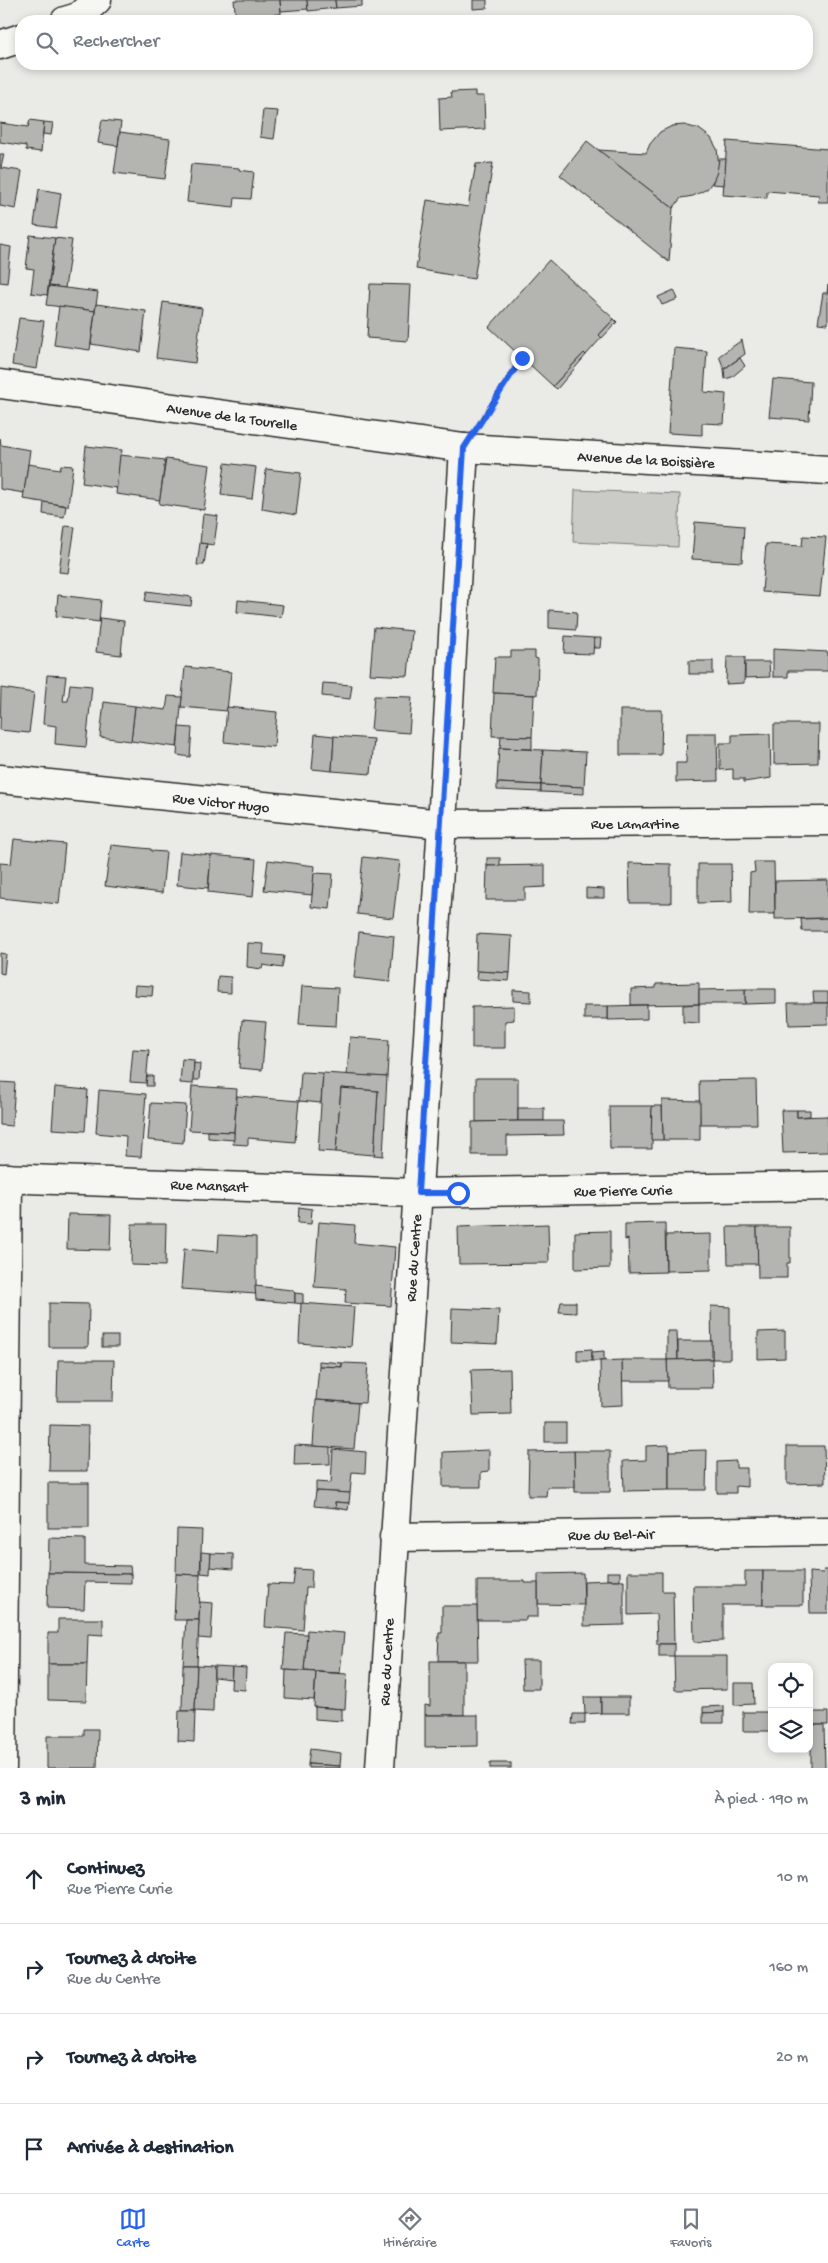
<!DOCTYPE html>
<html lang="fr">
<meta charset="utf-8">
<style>
body{margin:0;font-family:"Gochi Hand",sans-serif;background:#f6f6f7;color:#1f2937}
.controls{position:absolute;right:15px;bottom:15px;display:grid;overflow:hidden;border-radius:10px;box-shadow:0 2px 8px #0003}
.controls button{width:45px;height:45px;display:grid;place-items:center;padding:0;border:0;border-bottom:1px solid #e0e1e3;background:#fff;color:#1f2937;font:25px sans-serif}
.stop{position:absolute;width:15px;height:15px;margin:-11px;border:4px solid #2563eb;border-radius:50%;background:#fff}
.stop.end{background:#2563eb;border-color:#fff;box-shadow:0 1px 5px #0008}
.list{margin:0;padding:0;list-style:none}
h2{display:flex;justify-content:space-between;align-items:center;height:65px;margin:0;padding:0 20px;font-size:21px}
h2 small{font-size:16px;font-weight:400;color:#747a83}
.list li{display:grid;grid-template-columns:32px 1fr auto;gap:15px;align-items:center;box-sizing:border-box;height:90px;padding:0 20px;border-top:1px solid #e0e1e3}
.list b{display:block;font-size:19px;white-space:nowrap}
.list p{margin:0;font-size:16px;white-space:nowrap;color:#747a83}
.list em{font-size:16px;font-style:normal;color:#747a83}
.icon{flex:none;width:28px;height:28px;fill:none;stroke:currentColor;stroke-width:2;stroke-linecap:round;stroke-linejoin:round}
.map{position:relative;flex:none;width:828px;height:1768px;overflow:hidden}
.search{position:absolute;background:#fff;box-shadow:0 2px 8px #0003;left:15px;right:15px;top:15px;height:55px;display:flex;align-items:center;gap:12px;box-sizing:border-box;padding:0 18px;border-radius:20px;color:#747a83;font-size:19px}
.sheet{height:425px;background:#fff}
nav{display:flex;justify-content:space-around;align-items:center;box-sizing:border-box;height:70px;border-top:1px solid #e0e1e3;background:#fff;font-size:14px;color:#747a83}
nav a{display:grid;justify-items:center;gap:2px}
nav .on{color:#2563eb}
.map>svg:first-child{display:block}
.green{fill:#cacac7;stroke:#7a7a79}
.building{fill:#b4b4b1;stroke:#2b2b2b}
.lines{fill:none;stroke-linecap:round;stroke-linejoin:round}
.street-casing{stroke:#2b2b2b;stroke-width:31}
.path{stroke:#2b2b2b;stroke-width:3;stroke-dasharray:5 4;stroke-linecap:butt}
.street{stroke:#f6f6f2;stroke-width:28}
.route{stroke:#2563eb;stroke-width:6}
.labels{text-anchor:middle;stroke-width:4;stroke-linejoin:round;paint-order:stroke}
.street-label{font-size:15px;fill:#2b2b2b;stroke:#f6f6f2}
</style>
<div class="map">
<svg width="828" height="1768" viewBox="0 0 828 1768">
<rect width="100%" height="100%" fill="#eaeae6"/>
<filter id="ink" filterUnits="userSpaceOnUse"><feTurbulence type="fractalNoise" baseFrequency=".02" numOctaves="2"/><feDisplacementMap in="SourceGraphic" scale="10" xChannelSelector="R" yChannelSelector="G"/><feConvolveMatrix kernelMatrix="1 2 1 2 8 2 1 2 1" color-interpolation-filters="sRGB"/></filter>
<g filter="url(#ink)">
<!-- green -->
<path class="green" d="M575 490 680 494 678 547 573 542Z"/>
<!-- building -->
<g class="building">
<path d="M234 0H280L281 14 251 16V21H236Z"/>
<path d="M280 0H307L308 9 281 11Z"/>
<path d="M307 0H335L336 8 308 11Z"/>
<path d="M335 0H362V6L336 8Z"/>
<path d="M473 0H487V8L473 9Z"/>
<path d="M475 91V96H484L485 129 440 131 439 98 452 97 451 92Z"/>
<path d="M263 110 278 111 274 139 260 137Z"/>
<path d="M30 120 44 122 41 152 26 150V146L0 142V123L28 127Z"/>
<path d="M102 120 121 122 118 146 98 143Z"/>
<path d="M44 122 53 123 51 135 43 134Z"/>
<path d="M684 125 699 129 711 138 717 149 719 167 716 177 707 189 693 196 681 198 673 208 598 150 646 153 650 144 660 132 672 126Z"/>
<path d="M120 132 170 139 165 179 114 173Z"/>
<path d="M587 141 673 208 669 262 560 175Z"/>
<path d="M727 141 828 149V202H818L819 195 767 191V198L723 195Z"/>
<path d="M0 154H4L1 168 22 171 16 209 0 206Z"/>
<path d="M719 159H726L724 185 712 184 717 172Z"/>
<path d="M493 163 474 279 416 269 427 200 468 207 476 164Z"/>
<path d="M191 164 239 168V170L254 172 251 199 235 198 234 207 187 202Z"/>
<path d="M39 189 61 193 56 228 34 225Z"/>
<path d="M30 235 55 238 47 295 31 293 34 269 26 268Z"/>
<path d="M55 238 72 240 65 288 49 286Z"/>
<path d="M0 245 11 247 7 283 0 282Z"/>
<path d="M549 260 614 319 599 335 602 337 586 355 584 353 553 386 526 361 529 357 522 351 519 355 489 327Z"/>
<path d="M370 284 411 285 408 341 367 338Z"/>
<path d="M828 285V324L818 323 823 293H827Z"/>
<path d="M49 286 98 292 95 311 46 305Z"/>
<path d="M674 290 678 299 662 305 658 297Z"/>
<path d="M163 302 202 308 195 363 156 358Z"/>
<path d="M96 304 146 311 141 352 91 344Z"/>
<path d="M59 306 95 311 90 350 54 345Z"/>
<path d="M19 318 44 321 37 369 12 365Z"/>
<path d="M614 319 617 322 602 338 599 335Z"/>
<path d="M742 340 745 354 724 369 719 356Z"/>
<path d="M674 348 707 351 704 392 726 394 724 424 702 423V435L668 433Z"/>
<path d="M584 353 586 355 557 389 553 386Z"/>
<path d="M740 358 745 366 732 377 725 379 724 369Z"/>
<path d="M773 379 811 382 809 420 769 417Z"/>
<path d="M0 438 1 445 30 450 24 493 0 489Z"/>
<path d="M86 446 122 450 116 488 82 483Z"/>
<path d="M120 455 165 460 160 500 116 494Z"/>
<path d="M166 459 210 465 204 510 159 504Z"/>
<path d="M225 463 256 467 252 499 221 495Z"/>
<path d="M28 464 60 469 61 465 73 466 68 506 23 499Z"/>
<path d="M266 469 301 473 296 515 262 509Z"/>
<path d="M44 502 66 506 64 517 43 514Z"/>
<path d="M203 514 218 516 214 545 200 543Z"/>
<path d="M695 522 744 526 742 562 692 559Z"/>
<path d="M65 526 75 527 68 573 59 572Z"/>
<path d="M803 536 826 537 820 596 762 592 766 544 802 546Z"/>
<path d="M200 543 207 544 204 565H197Z"/>
<path d="M147 591 192 597 191 606 145 601Z"/>
<path d="M58 595 101 600 99 622 56 616Z"/>
<path d="M238 600 283 605 281 617 237 612Z"/>
<path d="M549 610 577 612 576 630 549 628Z"/>
<path d="M100 618 124 621 121 655 96 652Z"/>
<path d="M374 627 412 631 408 676 370 674Z"/>
<path d="M565 636 594 638 593 654 564 653Z"/>
<path d="M594 638H601L600 648H594Z"/>
<path d="M773 649 828 652V671H788V677H773Z"/>
<path d="M511 651H535V658L538 659 537 695 493 693 495 657H511Z"/>
<path d="M727 657H745L744 683 726 684Z"/>
<rect x="689" y="661" width="24" height="13"/>
<path d="M745 662H769L770 677 745 678Z"/>
<path d="M185 667 231 672 227 711 181 707Z"/>
<path d="M47 675 66 676 63 701H68L70 684 92 686 86 747 55 744 56 726 43 724Z"/>
<path d="M323 683 352 685 350 699 322 696Z"/>
<path d="M1 688 34 693 29 733 0 730Z"/>
<path d="M494 693 534 695 532 737 492 736Z"/>
<path d="M168 696 182 697 177 747 131 741 135 706 166 710Z"/>
<path d="M374 696 412 697 409 733 371 730Z"/>
<path d="M104 702 135 706 131 741 100 737Z"/>
<path d="M227 707 277 712 274 747 224 742Z"/>
<path d="M620 710H662L661 755H620Z"/>
<path d="M774 724H819L818 763 774 764Z"/>
<path d="M179 727 192 728 190 757 177 755Z"/>
<path d="M687 733H717L718 781 676 782V763H686Z"/>
<path d="M315 734 334 736 332 771 312 769Z"/>
<path d="M770 734 771 778 744 782V779H733V769L720 770V743H732V735Z"/>
<path d="M334 736 374 739 371 774 332 771Z"/>
<path d="M501 736 532 737V749L500 748Z"/>
<path d="M499 748 543 750 541 785 497 783Z"/>
<path d="M543 750 586 752 584 787 541 785Z"/>
<path d="M497 783 541 785V792L497 790Z"/>
<path d="M541 785 584 787V794L541 792Z"/>
<path d="M14 839 65 844 59 904 0 898V863L11 864Z"/>
<path d="M111 845 151 849V851L166 852 162 893 105 886Z"/>
<path d="M180 852 211 855 208 888 177 885Z"/>
<path d="M211 855 256 859 253 897 208 892Z"/>
<path d="M363 857 400 861 393 918 357 914Z"/>
<rect x="487" y="858" width="13" height="8"/>
<path d="M268 860 315 866 312 895 264 890Z"/>
<path d="M754 862H774L775 914H749L750 873 755 872Z"/>
<path d="M629 863 671 864V903H630Z"/>
<path d="M698 864H731L732 902 698 903Z"/>
<path d="M545 865V887L525 888V900H486L487 866Z"/>
<path d="M314 873 333 874 330 909 311 907Z"/>
<path d="M828 880V918L775 919V881Z"/>
<path d="M586 888 604 889V898H586Z"/>
<path d="M828 918V931H802L801 919Z"/>
<path d="M359 932 394 936 390 982 354 978Z"/>
<path d="M477 934 512 936 510 973 476 971Z"/>
<path d="M248 943 264 944 263 954 284 956 282 968 263 965 262 969 247 967Z"/>
<path d="M0 953 6 954 4 974 0 973Z"/>
<path d="M478 971 510 973 509 981 477 979Z"/>
<path d="M218 976 231 977V993L217 992Z"/>
<path d="M699 983V1004L631 1005V989L656 988V984Z"/>
<path d="M135 985 153 986 152 996 134 995Z"/>
<path d="M302 986 338 988 336 1026 299 1024Z"/>
<path d="M745 989H776V1003L745 1004Z"/>
<path d="M745 989V1004H699V990Z"/>
<path d="M513 990 531 991V1002L513 1001Z"/>
<path d="M813 992H828V1003H814Z"/>
<path d="M788 1003H828V1024L789 1025Z"/>
<path d="M699 1004V1023L683 1022V1005Z"/>
<path d="M647 1005V1019L608 1020V1006Z"/>
<path d="M514 1006V1020L505 1021V1048H472V1007Z"/>
<rect x="584" y="1006" width="24" height="13"/>
<path d="M242 1020 266 1022 262 1070 239 1068Z"/>
<path d="M350 1037 389 1040 387 1077 347 1075Z"/>
<path d="M133 1049 149 1050 146 1083 130 1082Z"/>
<path d="M182 1059 194 1060 193 1084 180 1083Z"/>
<path d="M194 1063 200 1064 199 1080H193Z"/>
<path d="M301 1072 323 1073 321 1103 299 1101Z"/>
<path d="M323 1073 387 1077 383 1156 374 1155 378 1091 341 1088 336 1152 318 1151Z"/>
<path d="M147 1076H153V1086H146Z"/>
<path d="M476 1078H518V1121L476 1122Z"/>
<path d="M756 1080 757 1124H700L699 1081Z"/>
<path d="M0 1082 15 1083 12 1126 0 1125Z"/>
<path d="M192 1086 237 1089 234 1132 189 1130Z"/>
<path d="M55 1087 88 1090 85 1131 52 1129Z"/>
<path d="M341 1088 378 1091 374 1155 336 1152Z"/>
<path d="M99 1090 146 1094 141 1157 125 1156 126 1136 96 1133Z"/>
<path d="M237 1096 299 1101 295 1142 248 1138V1145L233 1144Z"/>
<path d="M662 1100 700 1101V1140H663Z"/>
<path d="M151 1103 186 1105 183 1143 148 1140Z"/>
<path d="M609 1106H652V1149H610Z"/>
<path d="M652 1106H662L663 1140H651Z"/>
<rect x="518" y="1108" width="26" height="13"/>
<path d="M781 1110H797V1117L828 1116V1152L783 1153Z"/>
<path d="M797 1110H810V1116L797 1117Z"/>
<path d="M518 1121H563L564 1135 507 1136V1155H472V1122Z"/>
<path d="M208 1131 234 1132V1140L208 1138Z"/>
<path d="M299 1207 312 1209 311 1224 298 1223Z"/>
<path d="M68 1214 111 1215 110 1250 67 1249Z"/>
<path d="M319 1222 355 1225 354 1243 395 1247 391 1306 345 1303 346 1289 314 1287Z"/>
<path d="M665 1223 666 1272 629 1273 628 1239 625 1240V1224Z"/>
<path d="M132 1224H166L165 1266 131 1265Z"/>
<path d="M548 1224 549 1263 459 1264 458 1227Z"/>
<path d="M727 1227H757L758 1264H728Z"/>
<path d="M757 1227H790V1263H787V1278H758Z"/>
<path d="M610 1231V1268L575 1269V1232Z"/>
<path d="M711 1234V1270L666 1271V1235Z"/>
<path d="M219 1235 256 1237V1294L181 1289 184 1249 218 1252Z"/>
<path d="M255 1286 292 1290 295 1293V1303L256 1300Z"/>
<path d="M295 1293 303 1294V1304L295 1303Z"/>
<path d="M561 1302H576V1313L559 1312Z"/>
<path d="M49 1303 89 1304 88 1347H49Z"/>
<path d="M301 1303 354 1307 351 1347 299 1343Z"/>
<path d="M711 1306 730 1307V1359H712Z"/>
<path d="M452 1308 499 1310 497 1344 451 1342Z"/>
<path d="M667 1331H677L678 1360H667Z"/>
<path d="M785 1331V1358L758 1359V1332Z"/>
<rect x="102" y="1336" width="16" height="11"/>
<path d="M678 1341H712V1359L678 1360Z"/>
<path d="M592 1349V1361H577V1350Z"/>
<path d="M604 1351V1361H592V1352Z"/>
<path d="M712 1359 713 1388H668L667 1360Z"/>
<path d="M58 1360H114L113 1401H57Z"/>
<path d="M622 1360H667L668 1381H622Z"/>
<path d="M622 1360 623 1405 601 1406 600 1361Z"/>
<path d="M319 1361 342 1363V1367L319 1366Z"/>
<path d="M342 1363 368 1364 365 1403 316 1400 319 1366 342 1367Z"/>
<path d="M510 1369 511 1414 473 1415 471 1370Z"/>
<path d="M316 1400 358 1403 354 1449 313 1446Z"/>
<rect x="545" y="1423" width="21" height="19"/>
<path d="M50 1425 88 1426 87 1471H49Z"/>
<path d="M295 1445 330 1447V1464L294 1465Z"/>
<path d="M669 1445V1490L624 1491 623 1461 646 1460V1446Z"/>
<path d="M787 1446H824L825 1483 787 1484Z"/>
<path d="M333 1449 366 1452 365 1473 352 1472 350 1493 316 1491V1482L331 1483Z"/>
<path d="M489 1450V1471L481 1472V1487H443V1452Z"/>
<path d="M707 1450 706 1490H669V1451Z"/>
<path d="M574 1451H610V1492H575Z"/>
<path d="M574 1451 575 1487H547L546 1496H528L529 1452Z"/>
<path d="M736 1461V1468H747V1487L736 1486V1493H717V1462Z"/>
<rect x="48" y="1483" width="41" height="45"/>
<path d="M316 1491 350 1493 349 1503 335 1502 336 1508 314 1506Z"/>
<path d="M335 1502 349 1503 348 1510 336 1508Z"/>
<path d="M177 1529 202 1530 200 1575 176 1574Z"/>
<path d="M49 1538 85 1539V1565L130 1566 131 1574 48 1573Z"/>
<path d="M201 1552 211 1553 210 1574 201 1573Z"/>
<path d="M211 1553 233 1554V1569L210 1567Z"/>
<path d="M295 1569 312 1570 311 1588H306L303 1630 265 1627 268 1584 293 1585Z"/>
<path d="M824 1570H828V1613H810L809 1572 823 1573Z"/>
<path d="M745 1571H763V1605H723V1641L694 1642 693 1586H745Z"/>
<rect x="763" y="1571" width="40" height="34"/>
<rect x="607" y="1572" width="13" height="8"/>
<path d="M628 1572H662V1591H673L674 1644H657L656 1614 628 1615Z"/>
<path d="M48 1573 131 1574V1583L85 1582 84 1609 47 1608Z"/>
<path d="M583 1573 584 1605 538 1604V1574Z"/>
<path d="M176 1574 200 1575 199 1620H174Z"/>
<path d="M607 1580H624V1625L584 1626V1581Z"/>
<path d="M477 1581H525V1583H538V1617H526V1620H477Z"/>
<path d="M200 1602 213 1603 211 1639 198 1638Z"/>
<path d="M442 1606H477L478 1661H438L439 1633H442Z"/>
<path d="M58 1619H103V1635L88 1634 87 1664H48V1633H58Z"/>
<path d="M186 1620H199L197 1665H183Z"/>
<path d="M307 1630 344 1633 340 1673 304 1671Z"/>
<path d="M286 1633 307 1634 304 1671 283 1670Z"/>
<rect x="659" y="1644" width="15" height="12"/>
<path d="M674 1656H727V1689L675 1690Z"/>
<path d="M522 1660H539V1689H523Z"/>
<path d="M430 1661H464V1715H425V1705L430 1706Z"/>
<path d="M48 1664H87L86 1701 48 1700Z"/>
<path d="M183 1665H197L195 1711H182Z"/>
<path d="M197 1665 214 1666 213 1712 195 1711Z"/>
<path d="M214 1666 232 1667 231 1679 214 1677Z"/>
<path d="M232 1667 246 1668 245 1690 231 1689Z"/>
<path d="M286 1670 316 1672 314 1700 285 1698Z"/>
<path d="M316 1672 347 1674 345 1709 314 1707Z"/>
<path d="M734 1683H753L754 1704 734 1705Z"/>
<path d="M584 1697H601V1713L585 1714Z"/>
<rect x="601" y="1697" width="28" height="16"/>
<path d="M724 1706V1712L703 1713V1707Z"/>
<path d="M315 1707 342 1709V1721L315 1719Z"/>
<path d="M179 1711H195L194 1742 178 1741Z"/>
<path d="M724 1712V1723H703V1713Z"/>
<rect x="743" y="1712" width="29" height="19"/>
<path d="M810 1712H828V1725H811Z"/>
<path d="M573 1714H585V1724H572Z"/>
<path d="M425 1715H478V1746L425 1747Z"/>
<path d="M811 1725H824L825 1768H811Z"/>
<path d="M84 1729H98L97 1768H47V1736H84Z"/>
<path d="M310 1749 341 1753 340 1766 308 1764Z"/>
<rect x="490" y="1763" width="21" height="5"/>
<path d="M308 1764 340 1766V1768H308Z"/>
</g>
<g class="lines">
<!-- street casing -->
<g class="street-casing">
<g id="street">
<path d="M65 21 78 17 97 0"/>
<path d="M0 45 21 38"/>
<path d="M0 384 464 448 828 470"/>
<path d="M0 779 442 824 828 821"/>
<path d="M0 1178 417 1193 828 1186"/>
<path d="M394 1537 828 1531"/>
<path d="M2 1768 8 1178"/>
<path d="M380 1768 442 824 464 448"/>
</g>
</g>
<!-- path -->
<path class="path" d="M481 419 522 358"/>
<!-- street -->
<use href="#street" class="street"/>
</g>
</g>
<g class="lines" filter="url(#ink)">
<!-- route -->
<path class="route" d="M458 1193H418L464 448 522 358"/>
</g>
<g class="labels">
<!-- street labels -->
<g class="street-label">
<text transform="translate(232 416) rotate(8)" y="5">Avenue de la Tourelle</text>
<text transform="translate(646 459) rotate(3)" y="5">Avenue de la Boissière</text>
<text transform="translate(221 802) rotate(6)" y="5">Rue Victor Hugo</text>
<text x="635" y="828">Rue Lamartine</text>
<text transform="translate(209 1185) rotate(2)" y="5">Rue Mansart</text>
<text transform="translate(623 1190) rotate(-1)" y="5">Rue Pierre Curie</text>
<text transform="translate(413 1258) rotate(-86)" y="5">Rue du Centre</text>
<text transform="translate(611 1534) rotate(-1)" y="5">Rue du Bel-Air</text>
<text transform="translate(386 1662) rotate(-87)" y="5">Rue du Centre</text>
</g>
</g>
</svg>
<div class="controls">
<button><svg class="icon" aria-label="locate" viewBox="0 0 24 24"><circle cx="12" cy="12" r="6"/><path d="M12 2v4M12 18v4M2 12h4M18 12h4"/></svg></button>
<button><svg class="icon" aria-label="layers" viewBox="0 0 24 24"><path d="M12 4l9 5-9 5-9-5zM3 14l9 5 9-5"/></svg></button>
</div>
<div class="stop" style="left:458px;top:1193px"></div>
<div class="stop end" style="left:522px;top:358px"></div>
<div class="search"><svg class="icon" aria-label="search" viewBox="0 0 24 24"><circle cx="10" cy="10" r="6"/><path d="M15 15l6 6"/></svg>Rechercher</div>
</div>
<section class="sheet">
<h2>3 min<small>À pied · 190 m</small></h2>
<ul class="list">
<li><svg class="icon" aria-label="ahead" viewBox="0 0 24 24"><path d="M12 20V5M6 11l6-6 6 6"/></svg><div><b>Continuez</b><p>Rue Pierre Curie</p></div><em>10 m</em></li>
<li><svg class="icon" aria-label="right" viewBox="0 0 24 24"><path d="M7 20v-9h11M14 6l5 5-5 5"/></svg><div><b>Tournez à droite</b><p>Rue du Centre</p></div><em>160 m</em></li>
<li><svg class="icon" aria-label="right" viewBox="0 0 24 24"><path d="M7 20v-9h11M14 6l5 5-5 5"/></svg><div><b>Tournez à droite</b></div><em>20 m</em></li>
<li><svg class="icon" aria-label="arrive" viewBox="0 0 24 24"><path d="M6 21V4h12l-3 4 3 4H6"/></svg><div><b>Arrivée à destination</b></div></li>
</ul>
</section>
<nav>
<a class="on"><svg class="icon" aria-label="map" viewBox="0 0 24 24"><path d="M3 6l6-2 6 2 6-2v14l-6 2-6-2-6 2zM9 4v14M15 6v14"/></svg>Carte</a>
<a><svg class="icon" aria-label="directions" viewBox="0 0 24 24"><path d="M12 3l9 9-9 9-9-9zM9 14v-3h6M13 9l2 2-2 2"/></svg>Itinéraire</a>
<a><svg class="icon" aria-label="saved" viewBox="0 0 24 24"><path d="M7 4h10v16l-5-4-5 4z"/></svg>Favoris</a>
</nav>
